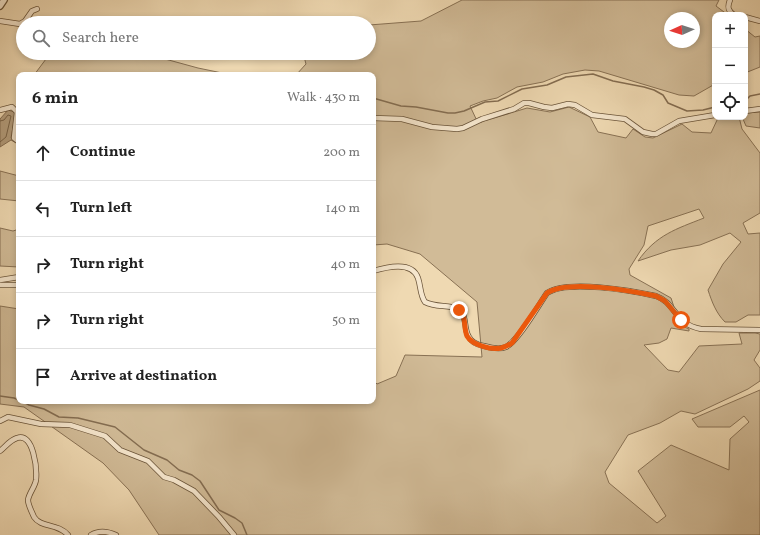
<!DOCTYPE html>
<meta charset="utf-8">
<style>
body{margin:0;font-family:Vollkorn,serif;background:#f6f6f6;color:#222}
.controls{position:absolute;right:12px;top:12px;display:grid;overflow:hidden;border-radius:8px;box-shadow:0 2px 6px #0003}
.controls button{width:36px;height:36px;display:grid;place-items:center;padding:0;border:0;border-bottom:1px solid #e0e0e0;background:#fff;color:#222;font:20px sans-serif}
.compass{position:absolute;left:664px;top:12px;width:36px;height:36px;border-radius:50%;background:#fff;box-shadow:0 2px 6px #0003;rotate:267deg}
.stop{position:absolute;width:12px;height:12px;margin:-9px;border:3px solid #ea580c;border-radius:50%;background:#fff}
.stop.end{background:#ea580c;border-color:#fff;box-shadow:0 1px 4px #0008}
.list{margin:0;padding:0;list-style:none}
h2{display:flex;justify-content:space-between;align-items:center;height:52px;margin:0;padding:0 16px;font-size:17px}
h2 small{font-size:13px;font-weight:400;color:#767676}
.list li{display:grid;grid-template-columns:26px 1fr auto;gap:12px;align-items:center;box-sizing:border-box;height:56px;padding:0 16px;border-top:1px solid #e0e0e0}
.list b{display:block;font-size:15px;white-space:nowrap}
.list em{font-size:13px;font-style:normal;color:#767676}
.icon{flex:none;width:22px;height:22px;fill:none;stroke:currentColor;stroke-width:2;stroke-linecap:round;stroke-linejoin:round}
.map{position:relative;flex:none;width:760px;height:535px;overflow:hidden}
.search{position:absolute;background:#fff;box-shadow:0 2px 6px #0003;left:16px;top:16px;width:360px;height:44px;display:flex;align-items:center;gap:10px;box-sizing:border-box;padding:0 14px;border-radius:22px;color:#767676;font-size:15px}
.panel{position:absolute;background:#fff;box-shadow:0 2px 6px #0003;left:16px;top:72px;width:360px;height:332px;border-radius:8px}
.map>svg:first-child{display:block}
.green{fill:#d1bb97;stroke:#887154;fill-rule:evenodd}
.water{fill:#b39c7b;stroke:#846d51}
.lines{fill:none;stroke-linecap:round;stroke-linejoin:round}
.shore{stroke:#786246;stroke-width:1}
.stream{stroke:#846d51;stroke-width:1.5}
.minor-casing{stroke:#6a5439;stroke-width:6}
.tertiary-casing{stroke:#6a5439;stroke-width:8}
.minor{stroke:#f5e6cd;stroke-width:4.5}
.tertiary{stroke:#f5e6cd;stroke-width:5.5}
.route{stroke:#ea580c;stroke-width:5}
</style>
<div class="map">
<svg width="760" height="535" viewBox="0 0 760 535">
<rect width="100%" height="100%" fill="#efd9b2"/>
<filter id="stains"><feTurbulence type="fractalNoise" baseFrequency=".005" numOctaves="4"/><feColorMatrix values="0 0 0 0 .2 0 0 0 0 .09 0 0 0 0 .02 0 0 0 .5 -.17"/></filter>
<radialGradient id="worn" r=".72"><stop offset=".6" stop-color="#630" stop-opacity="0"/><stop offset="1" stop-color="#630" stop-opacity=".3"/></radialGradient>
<!-- green -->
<g class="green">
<path d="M462 0H719L716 6 728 15H715V84L694 96 679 95 599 71 585 70 563 74 543 82 517 87 497 98 483 101 470 106 478 123 527 108 550 112 569 107 590 117 598 132 626 138 633 129 645 137 653 138 682 124 692 132 711 133 718 118 722 117H739L742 129 760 153V213L743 223 748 234 760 233V315H748L736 322H725C716 313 712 302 708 290L723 264 741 242 730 233 700 245 671 250 638 261C656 235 676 229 704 218L699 209 648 226 644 245 629 269 630 275 671 298 680 325 689 329V331L671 328 667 339 659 343 644 345 668 370 679 372 699 346 742 344 739 333H755L760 334V350L754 360 760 368V381L748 389 695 414 681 411 660 423 628 435 605 472 609 483 657 523 666 516 638 471 671 445 729 470 730 439 749 422 744 416 730 427H698L692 419 760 390V535H159L129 490 103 463 24 407 0 404V306L19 309V401H373V380L377 384 396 376 405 355 482 357 477 302 420 254 387 244 373 245V75H296L306 64 303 53H369V25L421 21ZM670 18H694V42H670Z"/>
<path d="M745 29 755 37 760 36V67L745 73Z"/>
<path d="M84 53H143L198 68 227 74 239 75H34L46 59 81 55Z"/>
<path d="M760 112V128L746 126 743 119V117H745V113Z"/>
<path d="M0 171 19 176V201L0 199Z"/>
<path d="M0 228 13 231 19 229V267L0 266Z"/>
</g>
<!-- water -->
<path class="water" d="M8 110 14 112 15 116 11 138 18 143V144L11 140 0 147V119Z"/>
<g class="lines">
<!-- shore -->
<path class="shore" d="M0 121 4 120 8 115 11 116 6 137 0 142"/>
<!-- stream -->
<g class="stream">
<path d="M373 98 401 106 416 107 448 113H455L464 111 485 102 498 101 522 89 547 85 566 77 593 74 613 81 644 87 654 90 663 95 668 103 687 111 703 110 715 107"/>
<path d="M745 101 750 96 760 94"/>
<path d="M0 396 14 398 19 400"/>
<path d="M22 401 29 405 44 409 59 417 78 418 115 427 144 450 167 460 179 470 192 475 200 481 219 510 235 518 242 523 247 535"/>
</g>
<!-- minor casing -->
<g class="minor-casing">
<g id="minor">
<path d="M730 0C727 7 728 11 734 15"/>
<path d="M745 17 760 21"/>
<path d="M0 21 20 24 25 21 32 11 37 9"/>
<path d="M0 110 12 107 17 112 14 138 19 142"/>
<path d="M745 111 760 109"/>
<path d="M373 118 402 119 432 127 457 129 463 128 482 119 514 109 524 103H529L544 107 552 108 568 104 575 105 592 115 625 119 643 132 652 134H656L679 121 715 115"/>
<path d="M373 271C386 267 412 260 418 278 421 287 420 295 425 302 436 308 449 304 458 309 468 315 463 329 469 337 472 343 478 345 484 346 491 348 499 350 506 347 518 341 538 306 547 293 567 279 633 291 656 296 676 303 674 324 701 329L760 330"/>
<path d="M0 280 19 277"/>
<path d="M0 285H19"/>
<path d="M0 421 8 417 41 424 70 425 105 436 120 450 148 461 164 477 174 480 194 491 219 517 234 535"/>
<path d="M0 451C5 447 10 440 17 438 34 432 37 470 36 480 35 487 29 493 28 500 28 505 32 512 34 517 41 528 58 523 68 535"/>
<path d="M91 535C99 530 107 531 116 535"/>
</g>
</g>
<!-- tertiary casing -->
<g class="tertiary-casing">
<path id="tertiary" d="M0 6 4 0"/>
</g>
<!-- minor -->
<use href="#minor" class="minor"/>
<!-- tertiary -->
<use href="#tertiary" class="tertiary"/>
</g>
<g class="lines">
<!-- route -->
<path class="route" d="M459 310C467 317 463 326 467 336 472 345 491 350 501 348 505 347 509 345 512 343L547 293C567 279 632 291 656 296L665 301 681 320"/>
</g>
<rect width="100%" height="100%" filter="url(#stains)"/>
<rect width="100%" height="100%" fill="url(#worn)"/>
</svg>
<div class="controls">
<button>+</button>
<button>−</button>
<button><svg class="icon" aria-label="locate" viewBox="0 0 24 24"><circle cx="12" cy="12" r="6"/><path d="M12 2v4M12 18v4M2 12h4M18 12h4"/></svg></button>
</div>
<svg class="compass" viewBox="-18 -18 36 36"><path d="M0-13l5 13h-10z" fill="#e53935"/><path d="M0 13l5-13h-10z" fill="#767676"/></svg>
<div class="stop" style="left:681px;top:320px"></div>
<div class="stop end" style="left:459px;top:310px"></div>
<div class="search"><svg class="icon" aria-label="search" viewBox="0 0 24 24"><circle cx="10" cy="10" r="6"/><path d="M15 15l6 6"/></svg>Search here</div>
<section class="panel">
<h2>6 min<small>Walk · 430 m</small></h2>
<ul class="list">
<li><svg class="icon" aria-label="ahead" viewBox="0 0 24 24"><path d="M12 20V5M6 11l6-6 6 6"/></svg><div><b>Continue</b></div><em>200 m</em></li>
<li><svg class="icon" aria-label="left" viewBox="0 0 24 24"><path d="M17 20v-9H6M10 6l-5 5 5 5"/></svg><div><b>Turn left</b></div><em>140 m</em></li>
<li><svg class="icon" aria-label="right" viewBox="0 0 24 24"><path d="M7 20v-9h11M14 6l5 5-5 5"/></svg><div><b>Turn right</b></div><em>40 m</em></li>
<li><svg class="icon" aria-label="right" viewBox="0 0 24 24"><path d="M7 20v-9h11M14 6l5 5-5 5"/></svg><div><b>Turn right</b></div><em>50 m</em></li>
<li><svg class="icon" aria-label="arrive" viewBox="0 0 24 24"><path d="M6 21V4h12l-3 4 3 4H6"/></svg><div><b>Arrive at destination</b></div></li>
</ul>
</section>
</div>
